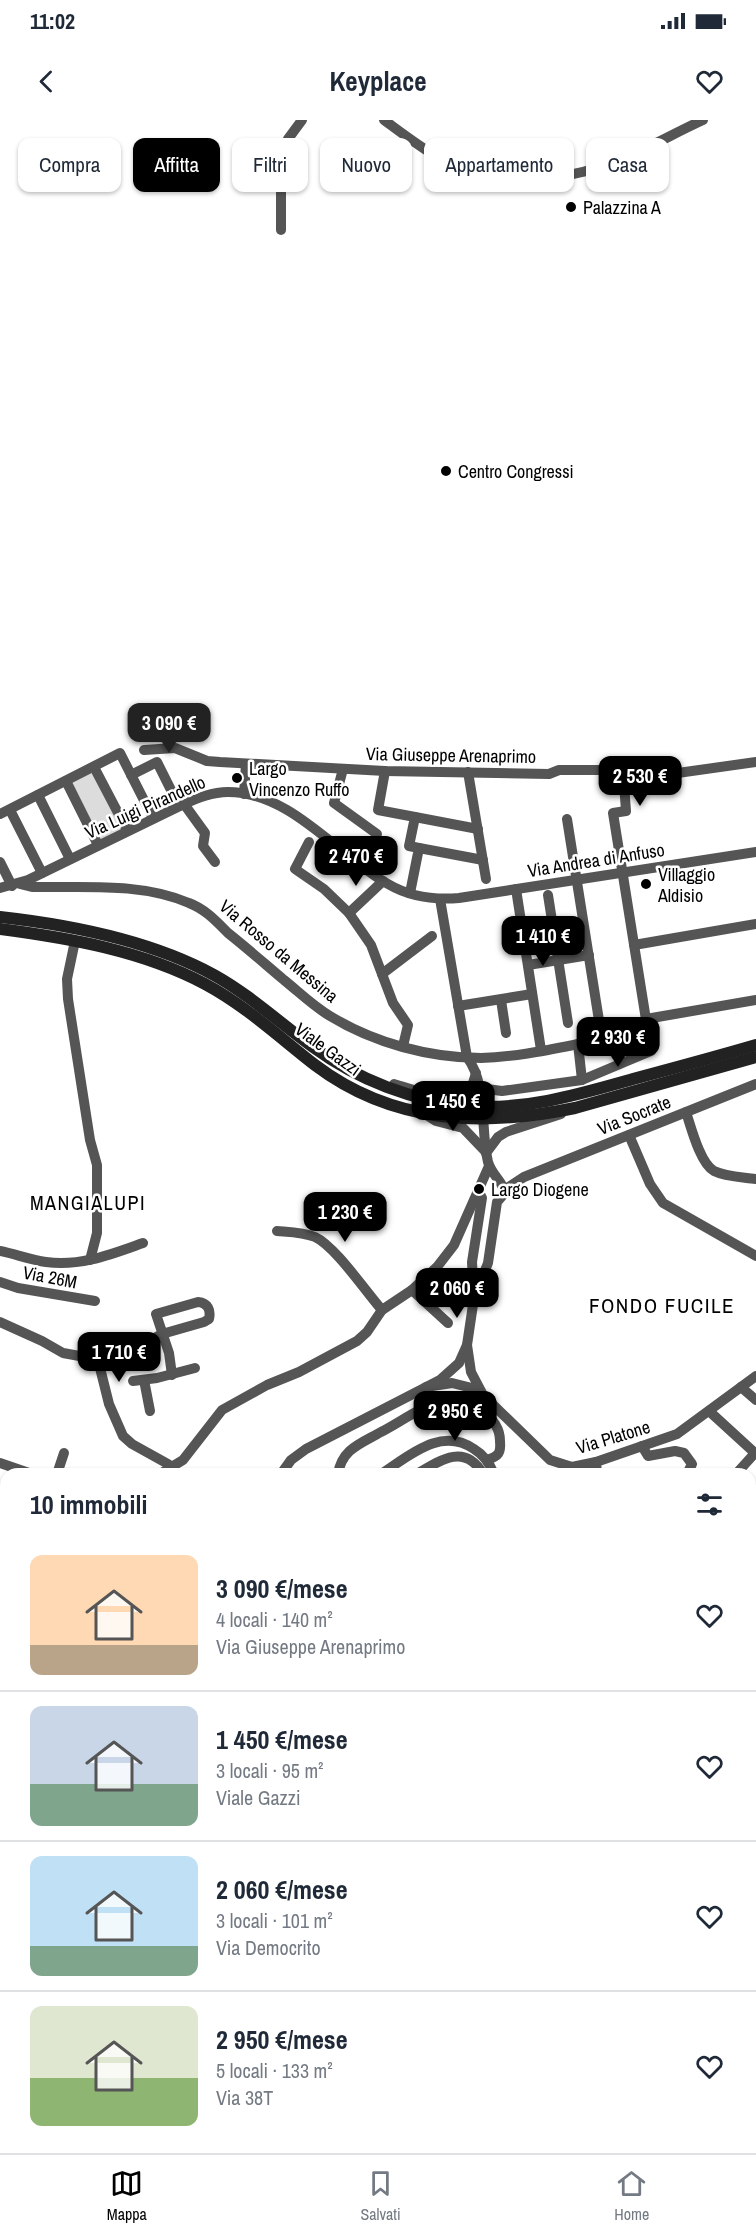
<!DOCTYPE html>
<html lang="it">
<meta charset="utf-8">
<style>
:root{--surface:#fff;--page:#f2f2f3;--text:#1f2937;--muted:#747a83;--line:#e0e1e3;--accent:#000}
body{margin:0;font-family:"Archivo Narrow",sans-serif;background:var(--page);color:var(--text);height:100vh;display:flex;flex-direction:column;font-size:22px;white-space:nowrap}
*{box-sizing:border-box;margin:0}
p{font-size:20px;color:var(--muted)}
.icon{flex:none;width:33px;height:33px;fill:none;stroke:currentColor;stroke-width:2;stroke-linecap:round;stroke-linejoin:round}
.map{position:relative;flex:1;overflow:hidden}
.drawer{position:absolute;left:0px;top:1348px;width:756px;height:686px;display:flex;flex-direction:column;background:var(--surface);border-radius:18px 18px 0 0;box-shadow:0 2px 4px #0004}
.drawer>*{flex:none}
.top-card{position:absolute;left:18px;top:18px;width:720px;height:54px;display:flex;gap:12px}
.price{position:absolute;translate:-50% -51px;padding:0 14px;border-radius:12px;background:var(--accent);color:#fff;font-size:20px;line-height:39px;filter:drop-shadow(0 2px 3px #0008)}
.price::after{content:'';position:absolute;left:50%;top:36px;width:18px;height:14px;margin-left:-9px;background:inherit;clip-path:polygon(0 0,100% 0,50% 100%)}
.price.on{background:#222;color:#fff}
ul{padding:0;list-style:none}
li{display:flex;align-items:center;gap:18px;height:150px;padding:0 30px}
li+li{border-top:2px solid var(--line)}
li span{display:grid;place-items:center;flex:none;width:168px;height:120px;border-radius:12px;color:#555}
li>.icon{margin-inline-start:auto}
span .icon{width:72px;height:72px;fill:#fffc;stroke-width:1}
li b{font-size:26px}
h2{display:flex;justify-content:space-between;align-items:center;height:72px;padding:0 30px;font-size:26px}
.tag{padding:0 21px;border-radius:12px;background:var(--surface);box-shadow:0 2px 4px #0004;font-size:21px;line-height:54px}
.tag.on{background:var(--accent);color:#fff}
.status{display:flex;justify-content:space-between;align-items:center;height:42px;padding:0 30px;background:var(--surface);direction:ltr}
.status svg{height:16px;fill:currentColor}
header{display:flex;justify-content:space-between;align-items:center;height:78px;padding:0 30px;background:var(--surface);font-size:27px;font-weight:800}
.tab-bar{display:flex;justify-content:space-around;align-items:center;height:84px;border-top:2px solid var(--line);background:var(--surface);font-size:16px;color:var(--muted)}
.tab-bar a{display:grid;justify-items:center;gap:3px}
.tab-bar .on{color:var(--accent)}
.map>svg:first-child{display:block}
</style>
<div class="status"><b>11:02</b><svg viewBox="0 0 49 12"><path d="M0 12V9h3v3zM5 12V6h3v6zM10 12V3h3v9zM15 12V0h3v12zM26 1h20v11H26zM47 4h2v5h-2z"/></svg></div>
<header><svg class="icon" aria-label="back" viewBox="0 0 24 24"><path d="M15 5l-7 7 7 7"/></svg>Keyplace<svg class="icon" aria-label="heart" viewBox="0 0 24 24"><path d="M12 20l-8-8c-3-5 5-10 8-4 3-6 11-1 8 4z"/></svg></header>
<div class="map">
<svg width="756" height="2033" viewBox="0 0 756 2033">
<rect width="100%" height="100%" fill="#fff"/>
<g fill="#dcdcdc">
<polygon points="94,647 127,710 98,725 66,661"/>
<polygon points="756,1511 756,1554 750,1559 750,1512"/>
<polygon points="750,1597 756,1599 756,1866 750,1866"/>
<polygon points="0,1807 6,1807 6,1941 0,1936"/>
<polygon points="466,2028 544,2028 543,2033 467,2033"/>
</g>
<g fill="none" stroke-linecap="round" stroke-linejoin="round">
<g stroke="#555" stroke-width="10">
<path d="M 384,0 C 406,16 429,34 453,46 C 496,67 559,61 603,46 C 637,35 670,15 703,0"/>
<polyline points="281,110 281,38 288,19 302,0"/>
<polyline points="144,630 175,628 207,641 220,642 385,651 549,654 559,650 623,650 635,659 756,642"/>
<polyline points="94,647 127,710"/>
<polyline points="343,649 334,683 377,714"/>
<polyline points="385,651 378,690 415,697 409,726 419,728 410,773"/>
<polyline points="468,652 486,759"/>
<polyline points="131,655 157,642 179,686"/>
<polyline points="66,661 98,725"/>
<polyline points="244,674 246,644"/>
<polyline points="38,675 70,739"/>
<polyline points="184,684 205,713 203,726 215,742"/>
<polyline points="10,690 42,753"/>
<polyline points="0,694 120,633 153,698"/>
<polyline points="415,697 478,709"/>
<polyline points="309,722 295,749 324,769 349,793 371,825 393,883 408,905 403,926"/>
<polyline points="419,728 483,740"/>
<polyline points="0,742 12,766"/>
<path d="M 20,764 L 32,767 C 84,768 140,762 189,783 C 205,789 216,801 228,813 C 247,828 265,844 284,860 C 299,872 313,886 330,896 C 374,923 430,938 481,938 C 519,937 557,928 594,921 L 601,913 L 567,699"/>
<path d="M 0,768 L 28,760 L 184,684 C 198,678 212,672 228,672 C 291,672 337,735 388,764 C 410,777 434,780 459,778 L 756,732"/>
<polyline points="516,769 541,930"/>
<polyline points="548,775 568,903"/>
<path d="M 440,779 L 467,937 C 488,965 480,1009 488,1042 C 492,1055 501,1060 504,1070"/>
<polyline points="349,793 383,761"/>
<polyline points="75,821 67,859 68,879 90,1020 97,1045 97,1113 90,1140"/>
<polyline points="634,825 756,804"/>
<polyline points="528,845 589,835"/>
<polyline points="382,854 432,816"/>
<polyline points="501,880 506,913"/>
<polyline points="458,886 532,874"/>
<polyline points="646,899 756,880"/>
<polyline points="578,924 582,960"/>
<path d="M 394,964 C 408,968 454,985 466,975 C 472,970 474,960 476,953"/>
<polyline points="479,968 502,971 582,960 651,931 613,693 626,691 623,650"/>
<path d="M 686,992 C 691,1007 700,1043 714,1051 C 726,1057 743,1057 756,1059"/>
<polyline points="425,994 436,1001 463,1008 486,1032"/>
<polyline points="629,1015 650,1064 663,1083 756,1136"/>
<polyline points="486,1033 498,1017 506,1012 561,994"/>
<polyline points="480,1074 482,1078 472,1142 474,1178 467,1225 471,1252 482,1273"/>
<path d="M 277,1111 C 290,1112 303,1112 315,1117 C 335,1126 366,1172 382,1190"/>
<path d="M 0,1131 C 15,1134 31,1140 46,1142 C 80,1147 112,1134 143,1123"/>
<polyline points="0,1162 18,1168 95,1181"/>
<polyline points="412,1170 448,1203"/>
<polyline points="474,1178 488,1143 497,1082 503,1075 504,1070 524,1057 756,964"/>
<path d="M 0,1202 L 42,1221 L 63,1233 L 85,1237 L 133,1230 L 162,1214 L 204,1202 L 209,1199 C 211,1190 208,1183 198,1182 L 156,1194 L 169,1233 L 172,1255"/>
<polyline points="97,1236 109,1284 123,1316 132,1324 168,1344 178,1354"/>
<polyline points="144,1260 150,1291"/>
<polyline points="133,1261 157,1258 195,1248"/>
<polyline points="426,1267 452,1263 472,1268 486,1278 550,1340 572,1347 596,1342 677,1314 756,1256"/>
<polyline points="741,1267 756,1280"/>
<polyline points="709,1291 755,1333 736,1354"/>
<polyline points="642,1326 648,1336 675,1331 684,1333 692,1344 687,1354"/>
<polyline points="596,1342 597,1354"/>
<polyline points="0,1343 32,1354"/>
<polyline points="57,1354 64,1333"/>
<polyline points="160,1354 183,1340 222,1290 267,1265 299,1252 357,1221 367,1212 382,1190 412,1170 437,1147 454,1125 489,1046"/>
<polyline points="281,1354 291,1340 306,1329 440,1260 459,1243 467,1225"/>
<path d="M 338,1354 C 342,1329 360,1324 381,1312 C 401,1302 425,1283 447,1281 C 469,1280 500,1296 500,1321 C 501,1333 499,1336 487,1340"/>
<path d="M 381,1354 C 409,1336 441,1306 474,1329 C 484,1335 490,1344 494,1354"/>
<path d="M 417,1354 C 440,1340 465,1323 483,1354"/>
<polyline points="750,1392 756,1384"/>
<polyline points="750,1417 756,1409"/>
<polyline points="750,1464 755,1469 756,1467"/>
<polyline points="0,1640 6,1639"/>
<polyline points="0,1675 6,1675"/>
<polyline points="750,1930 756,1926"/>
<polyline points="750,2012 756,2003"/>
<polyline points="632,2033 636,2028"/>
<polyline points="736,2033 739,2028"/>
</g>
<g stroke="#222" stroke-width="12">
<path d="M 0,797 C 72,805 150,820 214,855 C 250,875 280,903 313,927 C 358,960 413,981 468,986 C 524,991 580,974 633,959 C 674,948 715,937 756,925"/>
<path d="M 0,809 C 69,818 143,831 205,864 C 246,886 279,917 315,945 C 393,1004 483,1007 575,988 L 756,937"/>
</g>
</g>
<g fill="#000" stroke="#fff" stroke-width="2">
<circle cx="571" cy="87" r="6"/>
<circle cx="446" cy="351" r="6"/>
<circle cx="237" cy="658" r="6"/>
<circle cx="646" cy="764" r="6"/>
<circle cx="479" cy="1069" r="6"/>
</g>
<g text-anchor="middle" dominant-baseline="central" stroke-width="5" stroke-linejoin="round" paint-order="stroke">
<g font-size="18" fill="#000" stroke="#fff" text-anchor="start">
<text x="583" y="87">Palazzina A</text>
<text x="458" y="351">Centro Congressi</text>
<text x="249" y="648">Largo<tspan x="249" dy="21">Vincenzo Ruffo</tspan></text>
<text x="658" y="754">Villaggio<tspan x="658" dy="21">Aldisio</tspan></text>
<text x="491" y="1069">Largo Diogene</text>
</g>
<g font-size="18" fill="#000" stroke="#fff">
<text transform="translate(451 635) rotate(1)">Via Giuseppe Arenaprimo</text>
<text transform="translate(145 687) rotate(-24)">Via Luigi Pirandello</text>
<text transform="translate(596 740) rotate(-9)">Via Andrea di Anfuso</text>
<text transform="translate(279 831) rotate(40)">Via Rosso da Messina</text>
<text transform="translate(328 929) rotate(36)">Viale Gazzi</text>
<text transform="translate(634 995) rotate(-22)">Via Socrate</text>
<text transform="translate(50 1157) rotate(11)">Via 26M</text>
<text transform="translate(613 1317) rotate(-17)">Via Platone</text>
</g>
<g font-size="20" letter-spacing="1.5" fill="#000" stroke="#fff">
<text x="88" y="1082">MANGIALUPI</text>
</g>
<g font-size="21" letter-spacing="1.5" fill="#000" stroke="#fff">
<text x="662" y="1185">FONDO FUCILE</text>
</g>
</g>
</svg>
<b class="price on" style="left:169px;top:634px">3 090 €</b>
<b class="price" style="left:640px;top:687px">2 530 €</b>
<b class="price" style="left:356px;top:767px">2 470 €</b>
<b class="price" style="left:543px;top:847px">1 410 €</b>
<b class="price" style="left:618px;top:948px">2 930 €</b>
<b class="price" style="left:453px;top:1012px">1 450 €</b>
<b class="price" style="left:345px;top:1123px">1 230 €</b>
<b class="price" style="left:457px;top:1199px">2 060 €</b>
<b class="price" style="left:119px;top:1263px">1 710 €</b>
<b class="price" style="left:455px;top:1322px">2 950 €</b>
<div class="top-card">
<a class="tag">Compra</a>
<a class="tag on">Affitta</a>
<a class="tag">Filtri</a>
<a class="tag">Nuovo</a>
<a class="tag">Appartamento</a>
<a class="tag">Casa</a>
</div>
<section class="drawer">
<h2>10 immobili<svg class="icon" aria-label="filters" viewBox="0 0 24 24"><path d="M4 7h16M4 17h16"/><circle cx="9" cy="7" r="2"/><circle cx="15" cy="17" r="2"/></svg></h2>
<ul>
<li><span style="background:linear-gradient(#ffd9b3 75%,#b9a48a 0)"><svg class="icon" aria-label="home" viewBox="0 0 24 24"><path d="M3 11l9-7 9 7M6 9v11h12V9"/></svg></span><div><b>3 090 €/mese</b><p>4 locali · 140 m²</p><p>Via Giuseppe Arenaprimo</p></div><svg class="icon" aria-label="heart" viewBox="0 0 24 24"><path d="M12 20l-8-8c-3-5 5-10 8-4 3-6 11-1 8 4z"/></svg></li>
<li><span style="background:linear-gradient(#c9d6e8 65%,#7fa58c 0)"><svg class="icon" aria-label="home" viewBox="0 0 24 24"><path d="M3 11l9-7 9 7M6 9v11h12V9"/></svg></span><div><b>1 450 €/mese</b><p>3 locali · 95 m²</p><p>Viale Gazzi</p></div><svg class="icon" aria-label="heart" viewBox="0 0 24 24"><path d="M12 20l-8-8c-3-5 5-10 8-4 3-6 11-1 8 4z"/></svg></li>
<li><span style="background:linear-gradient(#bfe0f5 75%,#7fa58c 0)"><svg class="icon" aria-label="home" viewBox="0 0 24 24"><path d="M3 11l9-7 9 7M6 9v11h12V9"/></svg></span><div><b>2 060 €/mese</b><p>3 locali · 101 m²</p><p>Via Democrito</p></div><svg class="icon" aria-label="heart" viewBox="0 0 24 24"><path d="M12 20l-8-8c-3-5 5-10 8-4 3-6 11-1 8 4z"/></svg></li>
<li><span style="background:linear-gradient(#dfe7d0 60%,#8fb573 0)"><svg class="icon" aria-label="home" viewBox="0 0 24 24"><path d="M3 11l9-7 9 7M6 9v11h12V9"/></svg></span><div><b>2 950 €/mese</b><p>5 locali · 133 m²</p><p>Via 38T</p></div><svg class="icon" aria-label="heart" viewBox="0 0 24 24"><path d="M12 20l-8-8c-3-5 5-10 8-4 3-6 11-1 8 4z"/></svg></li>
</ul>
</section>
</div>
<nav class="tab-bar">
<a class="on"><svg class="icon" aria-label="map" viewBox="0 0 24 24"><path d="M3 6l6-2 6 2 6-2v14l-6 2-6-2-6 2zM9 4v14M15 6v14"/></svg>Mappa</a>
<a><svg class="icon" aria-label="saved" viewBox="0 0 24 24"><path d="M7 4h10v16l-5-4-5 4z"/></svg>Salvati</a>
<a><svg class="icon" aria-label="home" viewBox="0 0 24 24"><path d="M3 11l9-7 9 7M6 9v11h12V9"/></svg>Home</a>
</nav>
